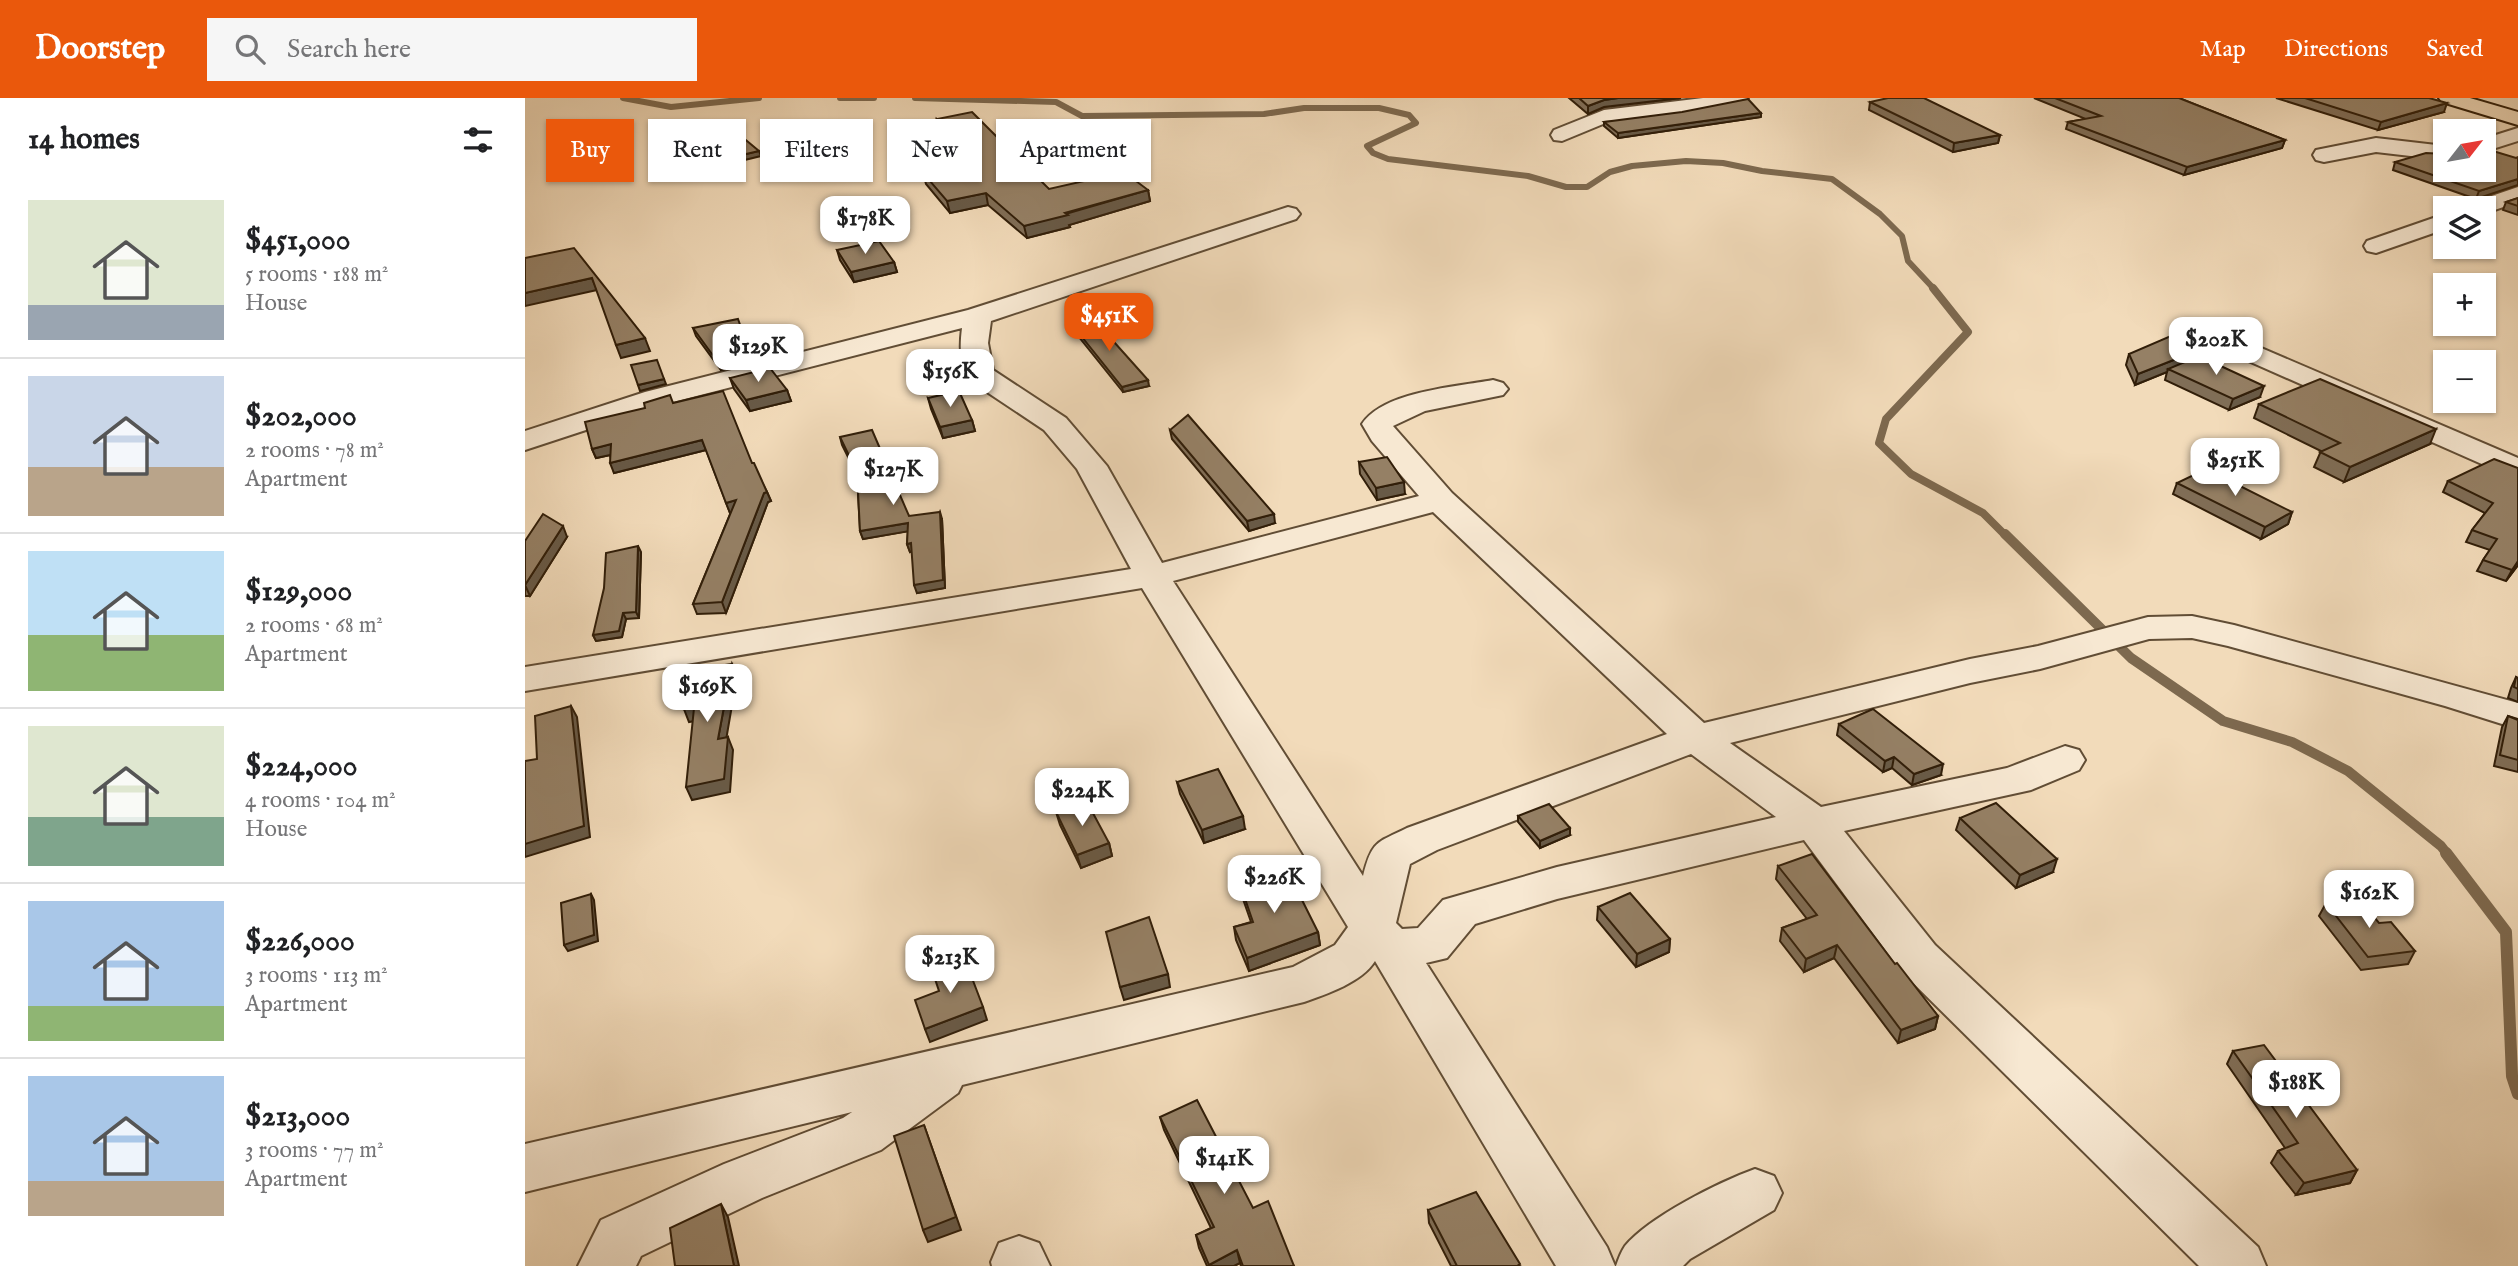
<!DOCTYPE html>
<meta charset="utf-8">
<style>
:root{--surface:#fff;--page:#f6f6f6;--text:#202124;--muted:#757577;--line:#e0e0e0;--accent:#ea580c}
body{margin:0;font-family:"IM FELL English",serif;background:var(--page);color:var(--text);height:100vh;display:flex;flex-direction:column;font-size:26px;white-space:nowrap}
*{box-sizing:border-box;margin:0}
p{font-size:23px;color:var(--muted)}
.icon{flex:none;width:38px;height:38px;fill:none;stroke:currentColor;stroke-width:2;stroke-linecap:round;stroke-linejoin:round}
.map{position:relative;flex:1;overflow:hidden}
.panel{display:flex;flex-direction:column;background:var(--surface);width:525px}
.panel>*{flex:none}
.guide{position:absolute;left:21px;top:21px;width:665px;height:63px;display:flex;gap:14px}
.needle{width:46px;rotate:59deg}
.buttons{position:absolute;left:1908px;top:21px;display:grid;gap:14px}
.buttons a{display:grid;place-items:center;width:63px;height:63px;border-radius:0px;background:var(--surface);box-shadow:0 2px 5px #0004;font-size:35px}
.price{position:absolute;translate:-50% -60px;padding:0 16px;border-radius:14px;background:#fff;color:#222;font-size:23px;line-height:46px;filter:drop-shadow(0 2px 4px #0008)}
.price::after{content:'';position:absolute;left:50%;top:42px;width:21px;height:16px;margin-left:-10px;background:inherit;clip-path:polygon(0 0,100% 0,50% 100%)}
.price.active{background:var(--accent);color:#fff}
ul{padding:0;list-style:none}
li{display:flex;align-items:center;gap:21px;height:175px;padding:0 28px}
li+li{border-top:2px solid var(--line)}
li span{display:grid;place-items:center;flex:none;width:196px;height:140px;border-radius:0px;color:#555}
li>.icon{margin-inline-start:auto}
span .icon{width:84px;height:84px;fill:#fffc;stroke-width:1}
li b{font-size:30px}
h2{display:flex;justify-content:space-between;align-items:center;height:84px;padding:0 28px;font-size:30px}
.pill{padding:0 24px;border-radius:0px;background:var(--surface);box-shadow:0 2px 5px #0004;font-size:24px;line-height:63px}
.pill.active{background:var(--accent);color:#fff}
header{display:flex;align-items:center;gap:42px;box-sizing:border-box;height:98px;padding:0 35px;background:var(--accent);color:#fff}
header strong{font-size:33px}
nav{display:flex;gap:38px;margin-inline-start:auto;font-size:24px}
.search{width:490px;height:63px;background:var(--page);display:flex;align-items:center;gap:18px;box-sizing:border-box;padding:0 24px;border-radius:0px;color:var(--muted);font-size:26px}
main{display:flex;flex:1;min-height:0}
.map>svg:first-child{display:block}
</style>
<header>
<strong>Doorstep</strong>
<div class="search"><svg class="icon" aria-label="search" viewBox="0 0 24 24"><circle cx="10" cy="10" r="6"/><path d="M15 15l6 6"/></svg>Search here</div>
<nav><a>Map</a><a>Directions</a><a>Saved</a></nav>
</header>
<main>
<section class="panel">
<h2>14 homes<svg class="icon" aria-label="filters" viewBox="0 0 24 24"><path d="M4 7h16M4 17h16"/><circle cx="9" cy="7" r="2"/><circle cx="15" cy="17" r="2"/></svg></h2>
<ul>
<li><span style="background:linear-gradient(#dfe7d0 75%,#9aa5b1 0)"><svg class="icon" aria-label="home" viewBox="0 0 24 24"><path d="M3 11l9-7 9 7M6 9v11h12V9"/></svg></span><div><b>$451,000</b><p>5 rooms · 188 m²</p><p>House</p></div></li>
<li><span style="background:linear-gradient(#c9d6e8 65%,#b9a48a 0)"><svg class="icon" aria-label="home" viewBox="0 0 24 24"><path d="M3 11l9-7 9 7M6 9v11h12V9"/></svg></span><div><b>$202,000</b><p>2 rooms · 78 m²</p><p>Apartment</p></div></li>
<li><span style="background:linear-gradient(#bfe0f5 60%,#8fb573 0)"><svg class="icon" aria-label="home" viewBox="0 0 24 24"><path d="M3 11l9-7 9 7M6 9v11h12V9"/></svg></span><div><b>$129,000</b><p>2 rooms · 68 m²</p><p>Apartment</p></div></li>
<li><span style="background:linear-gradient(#dfe7d0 65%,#7fa58c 0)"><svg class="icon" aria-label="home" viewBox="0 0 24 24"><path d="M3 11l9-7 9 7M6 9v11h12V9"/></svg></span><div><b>$224,000</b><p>4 rooms · 104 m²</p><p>House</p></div></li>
<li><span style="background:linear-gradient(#a9c7e8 75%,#8fb573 0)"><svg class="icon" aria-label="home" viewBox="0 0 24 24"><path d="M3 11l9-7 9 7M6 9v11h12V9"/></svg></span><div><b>$226,000</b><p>3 rooms · 113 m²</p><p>Apartment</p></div></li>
<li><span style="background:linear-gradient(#a9c7e8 75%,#b9a48a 0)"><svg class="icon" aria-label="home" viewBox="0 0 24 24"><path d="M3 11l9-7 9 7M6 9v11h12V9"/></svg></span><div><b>$213,000</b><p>3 rooms · 77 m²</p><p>Apartment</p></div></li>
</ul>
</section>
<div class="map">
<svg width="1993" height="1168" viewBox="0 0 1993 1168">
<rect width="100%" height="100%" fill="#f2dbba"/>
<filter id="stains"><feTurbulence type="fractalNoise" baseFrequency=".00286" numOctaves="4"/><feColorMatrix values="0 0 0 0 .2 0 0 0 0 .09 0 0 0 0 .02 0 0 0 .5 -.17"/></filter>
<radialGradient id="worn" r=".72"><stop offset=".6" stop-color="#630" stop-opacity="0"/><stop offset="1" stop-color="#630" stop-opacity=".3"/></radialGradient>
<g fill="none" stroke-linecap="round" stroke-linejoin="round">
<g stroke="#7d694f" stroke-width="6">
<polyline points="98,0 146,9 234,0"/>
<polyline points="315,0 349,0"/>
<polyline points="390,0 531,4 557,18 739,16 779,10 854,10 884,17 891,25 842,48 848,55 863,61 1003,78 1041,89 1062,89 1085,74 1107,68 1161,63 1198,65 1237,73 1307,81 1355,116 1377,138 1383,163 1410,192"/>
</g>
<polyline stroke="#7d694f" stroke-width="8" points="1408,190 1443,234 1361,321 1354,345 1386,376 1458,415 1481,438"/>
<polyline stroke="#7d694f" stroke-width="10" points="1480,436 1606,560 1698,623 1767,644 1823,673 1916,748 1923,757"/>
<polyline stroke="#7d694f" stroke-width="12" points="1921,755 1981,834 1987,978 1993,996"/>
<defs>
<g id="minor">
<polygon points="1178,0 1223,0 1220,4 1213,6 1156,16 1083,24 1037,43 1029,42 1026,37 1029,32 1079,12"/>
<polygon points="1993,30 1993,43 1958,54 1958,41"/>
<polygon points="1851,40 1920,48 1920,62 1851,54 1799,64 1791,62 1788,57 1791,52"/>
<polygon points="1993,89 1993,104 1958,116 1958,110 1942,110 1946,105"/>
<path d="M 763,109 L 771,111 L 775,116 L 771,121 L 466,223 L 463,245 L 468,272 L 541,320 L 582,368 L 637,465 L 894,398 L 847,343 L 837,326 C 859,293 931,289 968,282 L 978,285 L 983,291 L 978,297 L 900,313 L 868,328 L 927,395 L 1179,625 L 1445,561 L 1513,548 L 1623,519 L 1667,518 L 1709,527 L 1993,605 L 1993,631 L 1920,608 L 1703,548 L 1667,540 L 1624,541 L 1515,571 L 1445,585 L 1205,645 L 1296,709 L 1482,670 L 1540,648 L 1554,652 L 1560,662 L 1554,672 L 1506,692 L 1319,733 L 1410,847 L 1733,1149 L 1741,1168 L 1674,1168 L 1376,873 L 1279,742 L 1032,801 L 950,826 L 922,860 L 901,865 L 1082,1149 L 1090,1168 L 1031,1168 L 850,863 C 837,884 802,896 779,904 L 437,987 L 433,995 L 356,1052 L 237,1100 L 116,1158 L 111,1168 L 53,1168 L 76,1122 L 199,1066 L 318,1020 L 327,1014 L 0,1094 L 0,1046 L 768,869 L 810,847 L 823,829 L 617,490 L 0,593 L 0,569 L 606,471 L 552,371 L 519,332 L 444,282 C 434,268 435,246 437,230 L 140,306 L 0,352 L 0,333 L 120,294 L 443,212 ZM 908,414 L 1142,636 L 882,730 C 851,745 847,743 838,778 L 648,483 ZM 1166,656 L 1251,719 L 1032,769 L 918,802 L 893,830 L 877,831 L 871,825 L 885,766 L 912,752 Z"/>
<polygon points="1920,116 1920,131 1851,155 1842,153 1839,148 1842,143"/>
<polygon points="1713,240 1993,360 1993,382 1703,254 1699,248 1703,242"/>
<path d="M 1230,1071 L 1249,1078 L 1257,1095 L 1249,1112 L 1165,1161 L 1158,1168 L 1091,1168 C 1093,1162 1096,1154 1100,1148 C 1124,1119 1194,1084 1230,1071 Z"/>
<polygon points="494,1138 514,1145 525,1168 467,1168 466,1164 474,1145"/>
</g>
<polygon id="major" points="1914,0 1945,0 1993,14 1993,27 1917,4"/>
</defs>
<use href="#minor" stroke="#614d35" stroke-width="4"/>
<use href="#major" stroke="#311e09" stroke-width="4"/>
<use href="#minor" fill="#f7e8d2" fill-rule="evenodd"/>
<use href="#major" fill="#f2dbba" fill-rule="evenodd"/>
</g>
<g fill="#806e57" stroke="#311e09" stroke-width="2">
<polygon points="1044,0 1156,0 1079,9 1063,16"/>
<polygon points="1509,0 1654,0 1760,42 1757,50 1659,77 1541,31 1543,24 1561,21"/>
<polygon points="1751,0 1904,0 1919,14 1853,32"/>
<polygon points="1345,4 1475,37 1473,45 1428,54 1344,12"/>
<polygon points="1236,19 1093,40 1079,28 1079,24"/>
<polygon points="412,21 524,91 623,92 625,103 544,127 545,129 502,140 463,107 425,115 401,86 398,75 416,71 391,45 389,33 414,29"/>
<polygon points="1991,60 1951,101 1868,72 1870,64"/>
<polygon points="1993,100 1993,117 1978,112 1981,104"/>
<polygon points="312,152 369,164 372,174 329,184 315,162"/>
<polygon points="549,229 624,288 598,294 550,234"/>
<polygon points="168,230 218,235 235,262 196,272 171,238"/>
<polygon points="1698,252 1677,260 1735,299 1704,312 1640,282 1642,274 1610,287 1601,267 1604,256"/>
<polygon points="205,280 262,292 266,303 225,313 209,291"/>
<polygon points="403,300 447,322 450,333 418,340 406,311"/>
<polygon points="148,305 227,365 242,394 246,403 243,404 201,515 172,516 168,506 206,414 205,415 181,352 89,375 85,357 71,360 67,351"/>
<polygon points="1734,306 1905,346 1819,384 1789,369 1796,353 1729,320"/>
<polygon points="645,332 750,425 724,433 647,341"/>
<polygon points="315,339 384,418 417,421 420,490 392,495 387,453 385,454 382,446 383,433 338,441 335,433 332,377 317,347"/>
<polygon points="834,364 880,396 852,402 835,376"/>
<polygon points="1993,370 1993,467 1981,483 1952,473 1958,462 1965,452 1941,444 1947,432 1960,415 1918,394 1923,383"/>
<polygon points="1652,385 1767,414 1763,426 1736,441 1648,396"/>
<polygon points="42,439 5,498 0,498 0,443"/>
<polygon points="116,454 114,520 101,521 97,539 71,543 68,537"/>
<polygon points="1991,579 1993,580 1993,604 1983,600 1986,590"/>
<polygon points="1983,618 1993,621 1993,674 1969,668 1977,629"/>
<polygon points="1314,626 1416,677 1387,687 1367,670 1358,674 1312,637"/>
<polygon points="652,684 720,731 679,745 655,696"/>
<polygon points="531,714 584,745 587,758 556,770 535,727"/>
<polygon points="993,718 1045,737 1015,750 993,724"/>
<polygon points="1435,720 1528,774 1491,790 1431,732"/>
<polygon points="1253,768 1370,866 1413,918 1410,931 1373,945 1309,860 1279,874 1255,843 1257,830 1282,821 1251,781"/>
<polygon points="716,789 793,834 795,847 724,873 711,842 709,829 726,824 718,801"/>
<polygon points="1801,805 1890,853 1883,866 1836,872 1794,818"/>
<polygon points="1073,809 1145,841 1144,854 1111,869 1072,822"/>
<polygon points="1708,953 1832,1072 1825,1085 1771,1097 1746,1065 1753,1053 1760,1050 1702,966"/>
<polygon points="635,1019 728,1110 769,1168 716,1168 715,1165 709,1168 682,1168 674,1150 671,1137 686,1130 639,1032"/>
<polygon points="903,1112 995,1168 926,1168 904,1125"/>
</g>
<g fill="#685a47" stroke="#311e09" stroke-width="2">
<polygon points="1093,0 1156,0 1079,9 1063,16 1063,8 1079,2"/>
<polygon points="1922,5 1919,14 1853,32 1856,24"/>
<polygon points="1236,15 1236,19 1093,40 1093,35"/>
<polygon points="1475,37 1473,45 1428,54 1429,45"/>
<polygon points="1760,42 1757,50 1659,77 1662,69"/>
<polygon points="234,53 236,58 187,70 167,74 165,69"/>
<polygon points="1993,81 1993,87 1951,101 1954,93"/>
<polygon points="623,92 625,103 544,127 545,129 502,140 499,128"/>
<polygon points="461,95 463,107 425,115 422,103"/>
<polygon points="369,164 372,174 329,184 326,174"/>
<polygon points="67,180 72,192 0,208 0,195"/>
<polygon points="120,240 125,253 96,260 91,247"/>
<polygon points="1702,241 1698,252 1647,272 1643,271 1642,274 1610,287 1613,276"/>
<polygon points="232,253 235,262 196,272 192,263"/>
<polygon points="139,281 141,286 115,293 113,287"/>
<polygon points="623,282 624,288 598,294 597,289"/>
<polygon points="1739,288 1735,299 1704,312 1708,301"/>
<polygon points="262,292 266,303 225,313 221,302"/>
<polygon points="447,322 450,333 418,340 415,329"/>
<polygon points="1911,331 1905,346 1819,384 1825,369"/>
<polygon points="177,342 181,352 89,375 85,365"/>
<polygon points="86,346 90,356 71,360 67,351"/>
<polygon points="879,384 880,396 852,402 851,390"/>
<polygon points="242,394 246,403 243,404 201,515 197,504 239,395"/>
<polygon points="211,402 215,412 205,415 201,405"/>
<polygon points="415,414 417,421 420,490 392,495 389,487"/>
<polygon points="1767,414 1763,426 1736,441 1740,429"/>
<polygon points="749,416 750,425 724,433 722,423"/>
<polygon points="383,425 385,433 338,441 335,433"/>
<polygon points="38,428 42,439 5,498 0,487"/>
<polygon points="386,445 389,453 385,454 382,446"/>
<polygon points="113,448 116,454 114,520 111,514"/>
<polygon points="1993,463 1993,467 1981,483 1987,472"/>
<polygon points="98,515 101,521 97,539 71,543 68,537"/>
<polygon points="207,566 212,578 199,654 193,641"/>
<polygon points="46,608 52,619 65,739 0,759 0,746"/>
<polygon points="169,610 175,622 164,624 159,611"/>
<polygon points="203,639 208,652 205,694 167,702 161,689"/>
<polygon points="1369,659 1367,670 1358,674 1360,663"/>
<polygon points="1418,666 1416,677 1387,687 1389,676"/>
<polygon points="718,718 720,731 679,745 677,732"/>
<polygon points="1045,730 1045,737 1015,750 1015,743"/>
<polygon points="584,745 587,758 556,770 552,757"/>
<polygon points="1532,761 1528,774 1491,790 1495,777"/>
<polygon points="66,796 69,802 73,843 43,853 39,847"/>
<polygon points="793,834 795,847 724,873 722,860"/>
<polygon points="1145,841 1144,854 1111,869 1112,856"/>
<polygon points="1312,847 1309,860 1279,874 1281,861"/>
<polygon points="643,876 645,889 599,902 595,889"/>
<polygon points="458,909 462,922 405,944 400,931"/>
<polygon points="1413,918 1410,931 1373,945 1376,932"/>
<polygon points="399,1027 436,1132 403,1144 398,1132"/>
<polygon points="1832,1072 1825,1085 1771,1097 1779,1085"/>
<polygon points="196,1106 203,1119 214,1168 209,1168"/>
<polygon points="712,1152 715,1165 709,1168 684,1168 684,1167"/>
</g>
<g fill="#958065" stroke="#311e09" stroke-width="2">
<polygon points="1054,0 1093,0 1079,2 1063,8"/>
<polygon points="1363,0 1399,0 1475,37 1429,45 1345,4"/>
<polygon points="1530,0 1654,0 1760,42 1662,69 1543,24 1576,18"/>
<polygon points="1780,0 1904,0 1922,5 1856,24"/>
<polygon points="1223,1 1236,15 1093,35 1079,24 1157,14"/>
<polygon points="447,14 524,91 599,74 623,92 540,115 543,117 499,128 461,95 422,103 398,75 422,70 389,33 419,28 412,21"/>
<polygon points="210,33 234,53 165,69 156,45"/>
<polygon points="1958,50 1991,60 1993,59 1993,81 1954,93 1870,64 1901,55 1920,56 1920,72 1958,72"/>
<polygon points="1993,100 1993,108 1981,104"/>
<polygon points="354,143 369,164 326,174 312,152"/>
<polygon points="49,150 120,240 91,247 67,180 0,195 0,160"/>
<polygon points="564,216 623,282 597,289 549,229"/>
<polygon points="213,221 218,235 232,253 192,263 168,230"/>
<polygon points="1676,225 1700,236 1702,241 1613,276 1604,256"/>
<polygon points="1674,258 1739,288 1708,301 1643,271"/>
<polygon points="132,262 139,281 113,287 106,267"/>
<polygon points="245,270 262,292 221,302 205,280"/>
<polygon points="1795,281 1911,331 1825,369 1795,354 1815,345 1734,306"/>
<polygon points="198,293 227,365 229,365 242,394 239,395 197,504 168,506 211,402 201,405 177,342 85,365 86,346 67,351 60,324 120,310 119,305 145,297 148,305"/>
<polygon points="434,293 447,322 415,329 403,300"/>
<polygon points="663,317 749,416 722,423 645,332"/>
<polygon points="347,332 384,418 415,414 418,482 389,487 386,445 382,446 383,425 335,433 332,374 315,339"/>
<polygon points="862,359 879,384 851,390 834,364"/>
<polygon points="1969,361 1993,370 1993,463 1987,472 1958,462 1972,441 1947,432 1968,405 1923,383"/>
<polygon points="1681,371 1767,414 1740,429 1652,385"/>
<polygon points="18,416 38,428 0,487 0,443"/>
<polygon points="113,448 111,514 98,515 94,533 68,537 79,490 81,455"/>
<polygon points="207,566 193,641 203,639 199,681 161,689 169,610 159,611 167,572"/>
<polygon points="1991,579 1993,580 1993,591 1989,589"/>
<polygon points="46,608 59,728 0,746 0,663 12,661 10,618"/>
<polygon points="1348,611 1418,666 1389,676 1369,659 1360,663 1314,626"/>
<polygon points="1983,618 1993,622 1993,662 1975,657"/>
<polygon points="693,671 718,718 677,732 652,684"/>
<polygon points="562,704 584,745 552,757 531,714"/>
<polygon points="1471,705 1532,761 1495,777 1435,720"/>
<polygon points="1024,706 1045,730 1015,743 993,718"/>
<polygon points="1287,756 1370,866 1372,865 1413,918 1376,932 1312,847 1281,861 1257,830 1292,817 1253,768"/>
<polygon points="761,770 793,834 722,860 709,829 728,824 716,789"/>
<polygon points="1105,795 1145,841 1112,856 1073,809"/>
<polygon points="66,796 69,837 39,847 36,805"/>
<polygon points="1834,801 1854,825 1866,824 1890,853 1843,859 1801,805"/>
<polygon points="624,819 643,876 595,889 581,834"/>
<polygon points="439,859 458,909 400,931 390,902 414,893 407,872"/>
<polygon points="1739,947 1832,1072 1779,1085 1753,1053 1773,1045 1708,953"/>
<polygon points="672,1002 728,1110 743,1103 769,1168 718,1168 712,1152 684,1167 671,1137 689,1129 635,1019"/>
<polygon points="399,1027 431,1119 398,1132 369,1038"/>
<polygon points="951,1094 995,1166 992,1168 932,1168 903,1112"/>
<polygon points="196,1106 209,1168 150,1168 145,1130"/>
</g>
<rect width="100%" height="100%" filter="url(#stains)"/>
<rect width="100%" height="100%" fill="url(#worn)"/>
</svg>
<div class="buttons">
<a><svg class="needle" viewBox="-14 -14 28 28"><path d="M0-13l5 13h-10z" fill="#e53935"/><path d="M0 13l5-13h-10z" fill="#757577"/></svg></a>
<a><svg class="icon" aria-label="layers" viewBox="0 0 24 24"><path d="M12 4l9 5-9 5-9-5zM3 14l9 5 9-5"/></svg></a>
<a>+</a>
<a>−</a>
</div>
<b class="price" style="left:340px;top:158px">$178K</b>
<b class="price active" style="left:584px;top:255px">$451K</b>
<b class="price" style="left:1691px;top:279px">$202K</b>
<b class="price" style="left:233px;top:286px">$129K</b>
<b class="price" style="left:425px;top:311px">$156K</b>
<b class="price" style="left:1710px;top:400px">$251K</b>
<b class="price" style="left:368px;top:409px">$127K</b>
<b class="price" style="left:182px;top:626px">$169K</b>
<b class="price" style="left:557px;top:730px">$224K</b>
<b class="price" style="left:749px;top:817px">$226K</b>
<b class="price" style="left:1844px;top:832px">$162K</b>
<b class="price" style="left:425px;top:897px">$213K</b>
<b class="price" style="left:1771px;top:1022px">$188K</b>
<b class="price" style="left:699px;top:1098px">$141K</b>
<div class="guide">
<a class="pill active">Buy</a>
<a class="pill">Rent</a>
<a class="pill">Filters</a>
<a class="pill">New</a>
<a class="pill">Apartment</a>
</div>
</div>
</main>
